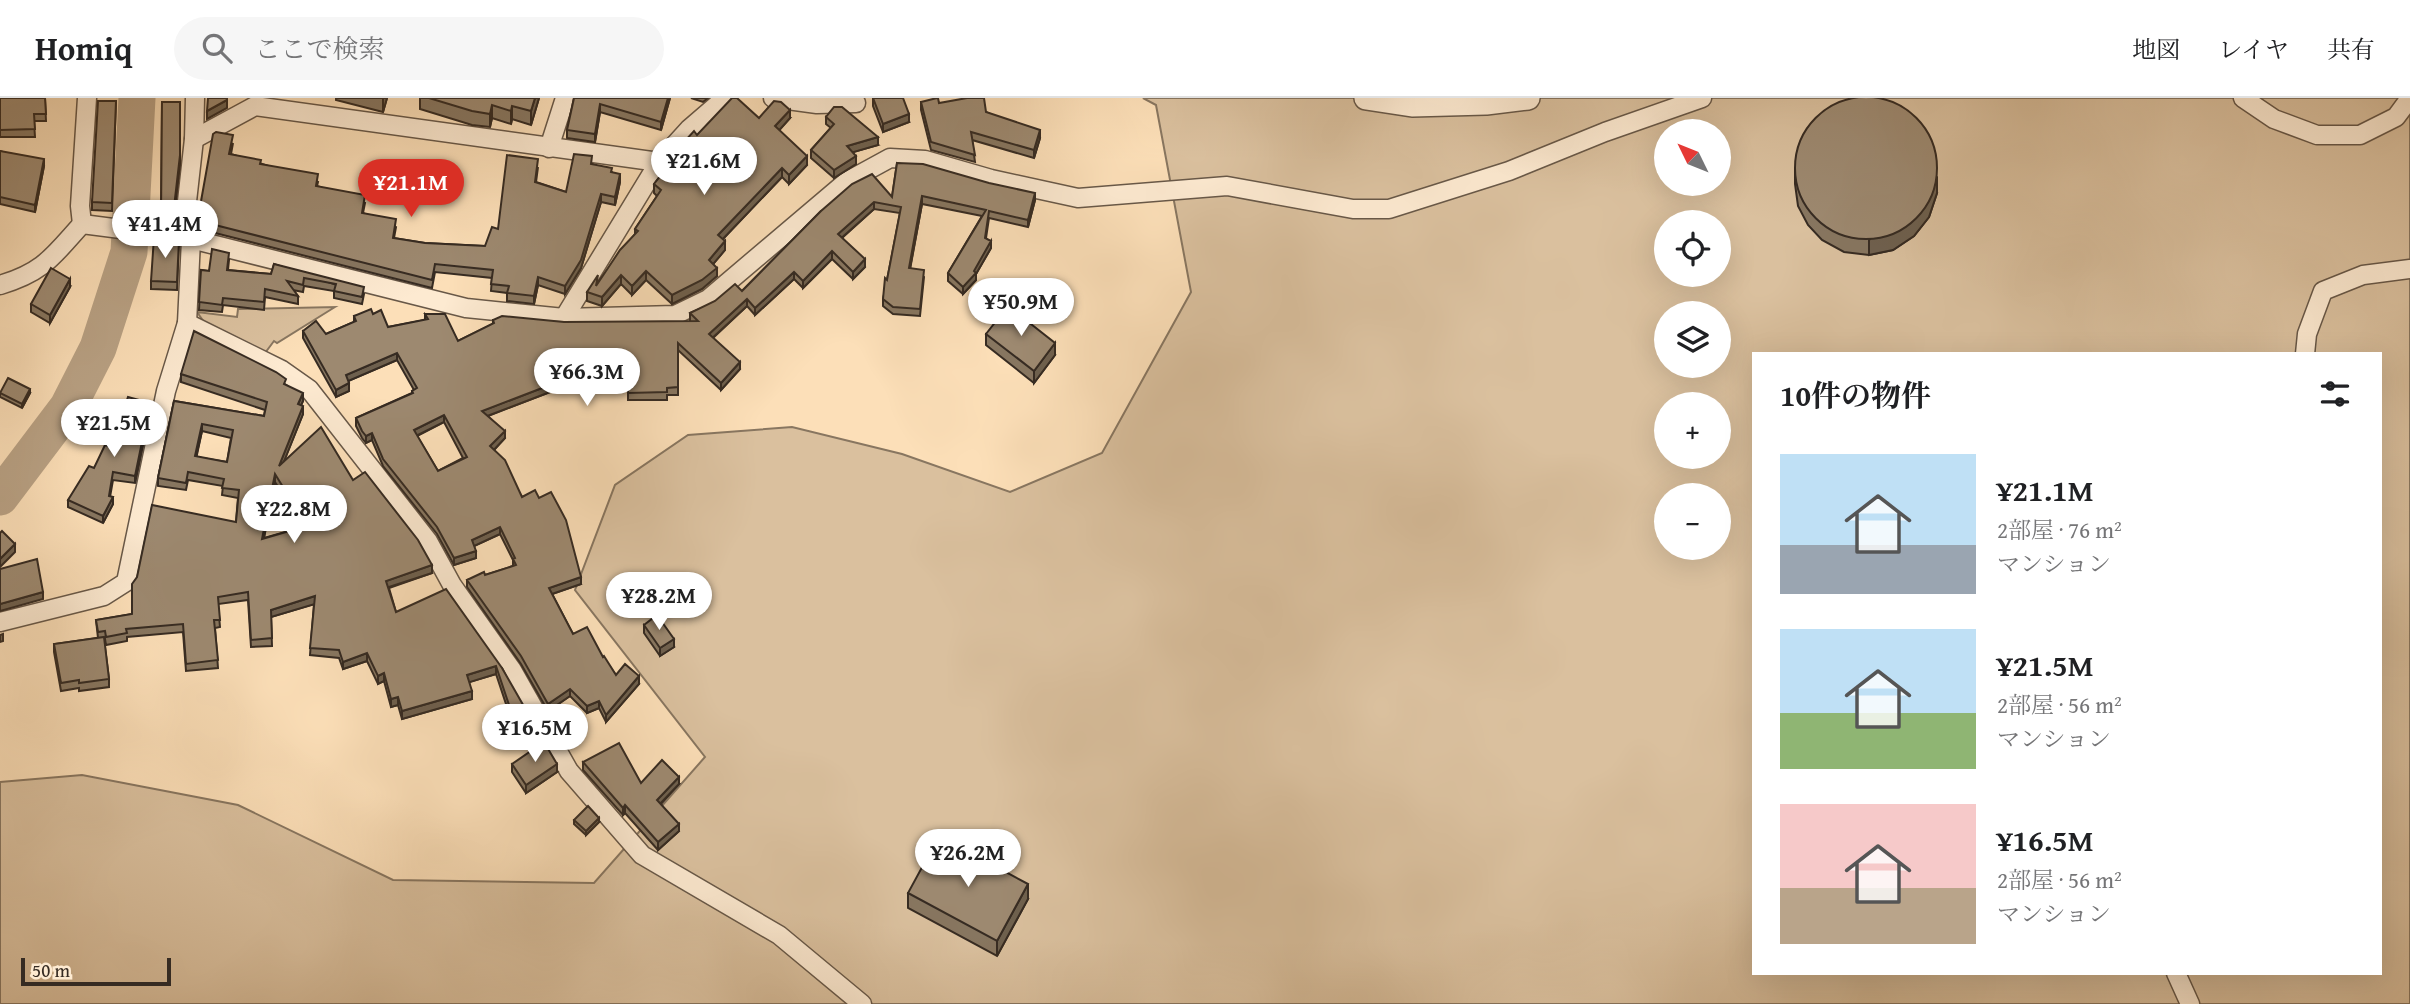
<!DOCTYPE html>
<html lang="ja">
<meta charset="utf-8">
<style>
:root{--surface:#fff;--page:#f6f6f6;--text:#202124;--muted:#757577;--line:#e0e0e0;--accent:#d93025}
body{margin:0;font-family:"Gentium Book Plus","Noto Serif JP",serif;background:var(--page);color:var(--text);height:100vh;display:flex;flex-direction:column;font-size:26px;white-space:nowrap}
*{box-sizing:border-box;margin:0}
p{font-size:23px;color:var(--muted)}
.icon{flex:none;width:38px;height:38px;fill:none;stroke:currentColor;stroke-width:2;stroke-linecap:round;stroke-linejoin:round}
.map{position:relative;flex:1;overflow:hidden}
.side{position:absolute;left:1752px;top:254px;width:630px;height:623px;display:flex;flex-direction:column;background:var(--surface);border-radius:0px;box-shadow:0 7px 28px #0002}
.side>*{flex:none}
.needle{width:46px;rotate:313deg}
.tools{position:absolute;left:1654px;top:21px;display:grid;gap:14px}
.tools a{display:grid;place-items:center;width:77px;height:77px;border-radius:50%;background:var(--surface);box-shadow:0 7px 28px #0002;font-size:35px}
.scale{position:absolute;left:21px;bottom:18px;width:150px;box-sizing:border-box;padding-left:7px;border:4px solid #362b22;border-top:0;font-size:19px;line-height:24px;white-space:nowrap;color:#362b22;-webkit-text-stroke:5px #fdead1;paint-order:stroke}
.price{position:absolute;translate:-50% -60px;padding:0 16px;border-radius:24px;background:#fff;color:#222;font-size:23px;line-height:46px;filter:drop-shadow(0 2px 4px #0008)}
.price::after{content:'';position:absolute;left:50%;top:42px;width:21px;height:16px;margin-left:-10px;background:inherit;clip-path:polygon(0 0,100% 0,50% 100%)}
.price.on{background:var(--accent);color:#fff}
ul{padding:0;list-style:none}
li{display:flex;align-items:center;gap:21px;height:175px;padding:0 28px}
li span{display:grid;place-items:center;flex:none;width:196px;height:140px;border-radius:0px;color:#555}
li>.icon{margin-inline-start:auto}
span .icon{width:84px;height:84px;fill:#fffc;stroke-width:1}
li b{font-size:30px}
h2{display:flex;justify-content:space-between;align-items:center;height:84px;padding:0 28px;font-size:30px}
header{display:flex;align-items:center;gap:42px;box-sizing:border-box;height:98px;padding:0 35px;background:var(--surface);border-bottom:2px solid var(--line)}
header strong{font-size:33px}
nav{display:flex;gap:38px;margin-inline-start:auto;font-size:24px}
.search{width:490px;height:63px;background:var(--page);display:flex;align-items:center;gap:18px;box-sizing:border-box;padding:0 24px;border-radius:38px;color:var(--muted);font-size:26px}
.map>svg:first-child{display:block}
</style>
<header>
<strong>Homiq</strong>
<div class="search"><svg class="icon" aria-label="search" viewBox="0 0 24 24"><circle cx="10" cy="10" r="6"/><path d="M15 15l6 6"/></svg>ここで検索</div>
<nav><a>地図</a><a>レイヤ</a><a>共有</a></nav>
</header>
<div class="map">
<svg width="2410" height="906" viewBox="0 0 2410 906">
<rect width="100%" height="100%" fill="#fcdfb8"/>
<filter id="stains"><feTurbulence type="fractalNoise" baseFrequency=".00286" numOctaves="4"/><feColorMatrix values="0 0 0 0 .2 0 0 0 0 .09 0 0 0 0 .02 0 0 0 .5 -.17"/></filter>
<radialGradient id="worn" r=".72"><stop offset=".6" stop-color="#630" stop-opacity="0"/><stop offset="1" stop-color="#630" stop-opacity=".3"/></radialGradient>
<g fill="#dac09e" stroke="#887660" stroke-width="2" fill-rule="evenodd">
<path d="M 1143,0 L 2410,0 L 2410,906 L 0,906 L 0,684 L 82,677 L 238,707 L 393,782 L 594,785 L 705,659 L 575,492 L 615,387 L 688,337 L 792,329 L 902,356 L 1010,394 L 1102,355 L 1191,194 L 1156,7 ZM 1666,33 L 1718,33 L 1718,86 L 1666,86 ZM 1666,124 L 1718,124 L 1718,177 L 1666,177 ZM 1666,215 L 1718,215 L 1718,268 L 1666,268 ZM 1754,256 L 2380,256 L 2380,875 L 1754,875 ZM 1666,306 L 1718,306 L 1718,359 L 1666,359 ZM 1666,397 L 1718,397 L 1718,450 L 1666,450 Z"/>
<polygon points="335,209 277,245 274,243 265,255 204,224 197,214 237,219 238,211"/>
</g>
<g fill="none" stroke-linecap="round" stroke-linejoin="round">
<polyline stroke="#b9a285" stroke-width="37" points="0,399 68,309 98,250 129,154 137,0"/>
<defs>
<g id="minor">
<polyline points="773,0 817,6 856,5"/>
<polyline points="2243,0 2274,21 2317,37 2360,37 2396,19 2410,0"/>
<polyline points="194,41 255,8 659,64"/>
<polyline points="549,50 565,0"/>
<polyline points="82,126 80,108 87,0"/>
<polyline points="183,139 194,41 195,0"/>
<path d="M 0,187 C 44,174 53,158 82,126 L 183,139 L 466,210 L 564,220 L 675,217 L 708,201 L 846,84 L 890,60 L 925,62 L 991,81 L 1078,100 L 1227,88 L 1353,111 L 1389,111 L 1509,73 L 1605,34 L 1702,0"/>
<polyline points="564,220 659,64 689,31 725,0"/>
<polyline points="187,225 282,272 309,291 428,443 452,487 512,572 569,673 642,757 779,837 862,906"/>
<polyline points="2305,256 2307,236 2323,193 2363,177 2410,171"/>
<polyline points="0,524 104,498 126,484 166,293 187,225 191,142"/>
<polyline points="2176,875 2190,906"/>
</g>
<polyline id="tertiary" points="1366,0 1412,7 1486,5 1528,0"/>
</defs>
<use href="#minor" stroke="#685848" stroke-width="21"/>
<use href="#tertiary" stroke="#685848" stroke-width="26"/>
<use href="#minor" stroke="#fdead1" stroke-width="18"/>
<use href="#tertiary" stroke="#fdead1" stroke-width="23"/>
</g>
<g fill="#877660" stroke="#362b22" stroke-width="2" fill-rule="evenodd">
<polygon points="0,0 45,0 46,23 34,23 35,39 0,39"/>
<polygon points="336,0 387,0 383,14 336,2"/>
<polygon points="420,0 539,0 531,27 512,21 511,26 492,20 490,29 472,27 420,11"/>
<polygon points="574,0 670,0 661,32 600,14 595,44 567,40 567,32"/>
<polygon points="691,0 708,0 703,4"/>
<polygon points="873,0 909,24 883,34 873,8"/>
<polygon points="116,3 112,113 92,112 92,104"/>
<polygon points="162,4 180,65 173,126 161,125"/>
<polygon points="921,4 939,5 986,14 1040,40 1034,60 972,42 975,64 931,52 921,12"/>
<polygon points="826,19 878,47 853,54 856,66 834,80 811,60 811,52 831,30 826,26"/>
<polygon points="759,20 790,20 779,32 807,67 789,86 782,79 723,141 725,152 713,166 717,178 702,191 672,206 646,182 632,197 621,186 602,208 587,203 587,194 598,184 635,136 635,131 657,98 654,95 654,86 673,61 673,56 697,37"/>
<polygon points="233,45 231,56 318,84 317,88 365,105 363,115 396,129 394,140 425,145 485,148 498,131 538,69 536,84 566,94 592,66 612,74 620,84 615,107 601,104 581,170 565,196 538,187 534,206 507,203 507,195 491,193 492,180 435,174 432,190 215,135 215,131 198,128 198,120"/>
<polygon points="0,53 44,68 35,114 0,106"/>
<path d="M 897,65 L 1035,102 L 1028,129 L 989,120 L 986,140 L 991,150 L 976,176 L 976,182 L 963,196 L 948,183 L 948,175 L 982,118 L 922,106 L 910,170 L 924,179 L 920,218 L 893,216 L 883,208 L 883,201 L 887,182 L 900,115 L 874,111 L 842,140 L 865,169 L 853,181 L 832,161 L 803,190 L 794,181 L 755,217 L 747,208 L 713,240 L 740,271 L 721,292 L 678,252 L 678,297 L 667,297 L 667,302 L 628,302 L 628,279 L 585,278 L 585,274 L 546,275 L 550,294 L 488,318 L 505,340 L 494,352 L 522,399 L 581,486 L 552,496 L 573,536 L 603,559 L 616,577 L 639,586 L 606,624 L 599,610 L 587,615 L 570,598 L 548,613 L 521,566 L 467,489 L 467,482 L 485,477 L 513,468 L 513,462 L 500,436 L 474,448 L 476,460 L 454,467 L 437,436 L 383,368 L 372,342 L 366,345 L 362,340 L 356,328 L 356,320 L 412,295 L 412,293 L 414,292 L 397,262 L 348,283 L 349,293 L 336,299 L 303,240 L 303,233 L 326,236 L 354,224 L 354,218 L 373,216 L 388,229 L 425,222 L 425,216 L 458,243 L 493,226 L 493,222 L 564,224 L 691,224 L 690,223 L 690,215 L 742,193 L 821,113 L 892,99 ZM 444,324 L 463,360 L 438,373 L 417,338 Z"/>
<polygon points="1795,71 1937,95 1929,119 1914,138 1893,152 1869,157 1844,154 1822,142 1808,127 1798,108 1795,86"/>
<polygon points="179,142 177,192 151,191 151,183"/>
<polygon points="229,162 228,172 271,176 274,166 364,196 362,206 334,200 334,193 304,188 303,194 293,192 298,198 298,206 265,199 264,212 223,207 222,214 199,212 201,172 209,173"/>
<polygon points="70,189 50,225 31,214 31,206"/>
<polygon points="986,236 1055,257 1034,285 986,247"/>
<path d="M 181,276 L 286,287 L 303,303 L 301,307 L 303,316 L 284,363 L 353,382 L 432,475 L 389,490 L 396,514 L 502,570 L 530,627 L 516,636 L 496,576 L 469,584 L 472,601 L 402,621 L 398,607 L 391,609 L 384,583 L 378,586 L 367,563 L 343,571 L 339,560 L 310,557 L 314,506 L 271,519 L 272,548 L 251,549 L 248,502 L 218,506 L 220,529 L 215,530 L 218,570 L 186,573 L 183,534 L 127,539 L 127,543 L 106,547 L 105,541 L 104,541 L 109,581 L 109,589 L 79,593 L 79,590 L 61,593 L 54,554 L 54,546 L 98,540 L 96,522 L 132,516 L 236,424 L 238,400 L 222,397 L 223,388 L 188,382 L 186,392 L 158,388 L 158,380 L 174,303 L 264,318 L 265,312 L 181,284 ZM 202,333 L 231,340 L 227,364 L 196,359 ZM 275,384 L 303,429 L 264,440 Z"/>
<polygon points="0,295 30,295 22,310 0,299"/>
<polygon points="150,313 135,385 113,382 110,399 113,406 103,425 68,409 68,402 111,349"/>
<polygon points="644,527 674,549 660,558 644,535"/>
<polygon points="583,664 641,685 679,686 661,706 679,733 658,752 625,715 623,717 583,672"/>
<polygon points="512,666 557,674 526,695 512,674"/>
<polygon points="574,722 599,724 586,737 574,726"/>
<polygon points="908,795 1028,801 997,858 908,810"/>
</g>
<g fill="#6e604e" stroke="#362b22" stroke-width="2">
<polygon points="383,0 387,0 383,14"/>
<polygon points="535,0 539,0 531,27 531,13"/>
<polygon points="668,0 670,0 661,32 661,24"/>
<polygon points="227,2 227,10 207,21 207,13"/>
<polygon points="600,6 600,14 595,44 595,36"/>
<polygon points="492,7 492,20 490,29 490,16"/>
<polygon points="512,8 512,21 511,26 511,13"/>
<polygon points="180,12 180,65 173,126 173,118"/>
<polygon points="790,12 790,20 775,37 775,28"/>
<polygon points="909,16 909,24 883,34 883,26"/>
<polygon points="1040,32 1040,40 1034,60 1034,52"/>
<polygon points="878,39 878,47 847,56 847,48"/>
<polygon points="807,58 807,67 789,86 789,77"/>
<polygon points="856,58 856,66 834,80 834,72"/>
<polygon points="44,61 44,68 35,114 35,107"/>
<polygon points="782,70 782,79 718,146 718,137"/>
<polygon points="620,76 620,84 615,107 615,99"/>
<polygon points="1937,80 1937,95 1929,119 1914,138 1893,152 1869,157 1869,142"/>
<polygon points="1035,95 1035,102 1028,129 1028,122"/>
<polygon points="601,96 601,104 581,170 565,196 565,188"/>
<polygon points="922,98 922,106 909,177 909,170"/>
<polygon points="874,104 874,111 838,143 838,136"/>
<polygon points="725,143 725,152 709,171 709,162"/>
<polygon points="991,143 991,150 976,176 976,182 963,196 963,189"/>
<polygon points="832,153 832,161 803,190 803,183"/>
<polygon points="865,161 865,169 853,181 853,174"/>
<polygon points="717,170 717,178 702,191 672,206 672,197"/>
<polygon points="646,173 646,182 632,197 632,188"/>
<polygon points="794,174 794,181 755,217 755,210"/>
<polygon points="621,177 621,186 602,208 602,199"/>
<polygon points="538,179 538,187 534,206 534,198"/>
<polygon points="70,181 70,189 50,225 50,217"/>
<polygon points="747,201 747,208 709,243 709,236"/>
<polygon points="1055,245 1055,257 1034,285 1034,273"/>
<polygon points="397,255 397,262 346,284 346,277"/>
<polygon points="740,264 740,271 721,292 721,285"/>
<polygon points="349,285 349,293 336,299 336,292"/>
<polygon points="550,287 550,294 482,320 482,313"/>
<polygon points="30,291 30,295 22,310 22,306"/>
<polygon points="303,295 303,303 298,314 298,306"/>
<polygon points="150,305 150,313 135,385 135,378"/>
<polygon points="303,308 303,316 279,376 279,368"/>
<polygon points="444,317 444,324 414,339 414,332"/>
<polygon points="202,326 202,333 195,366 195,358"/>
<polygon points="505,333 505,340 490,356 490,348"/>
<polygon points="372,335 372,342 366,345 366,338"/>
<polygon points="275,376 275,384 262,449 262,441"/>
<polygon points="113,399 113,406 103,425 103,418"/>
<polygon points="500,429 500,436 472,449 472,442"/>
<polygon points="15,446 15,454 0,469 0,461"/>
<polygon points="476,453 476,460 454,467 454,460"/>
<polygon points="432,467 432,475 386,490 386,483"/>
<polygon points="581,479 581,486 549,497 549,490"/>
<polygon points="43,494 43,501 0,513 0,506"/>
<polygon points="315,498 315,506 271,519 271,512"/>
<polygon points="3,536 3,543 0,544 0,537"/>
<polygon points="674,541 674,549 660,558 660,550"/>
<polygon points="367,555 367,563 343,571 343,564"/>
<polygon points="496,568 496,576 467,585 467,577"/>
<polygon points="384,575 384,583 378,586 378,578"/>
<polygon points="639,578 639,586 606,624 606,617"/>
<polygon points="570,591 570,598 548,613 548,606"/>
<polygon points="472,593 472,601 402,621 402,613"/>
<polygon points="398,599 398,607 391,609 391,601"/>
<polygon points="599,603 599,610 587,615 587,608"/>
<polygon points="530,619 530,627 516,636 516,628"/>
<polygon points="557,666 557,674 526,695 526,687"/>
<polygon points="679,679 679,686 657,709 657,702"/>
<polygon points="625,707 625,715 623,717 623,710"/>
<polygon points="599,720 599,724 586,737 586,733"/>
<polygon points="679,726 679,733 658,752 658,744"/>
<polygon points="1028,786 1028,801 997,858 997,843"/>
</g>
<g fill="#9d8970" stroke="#362b22" stroke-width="2" fill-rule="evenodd">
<circle cx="1866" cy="70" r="71"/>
<polygon points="0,0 45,0 46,16 34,16 35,31 0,32"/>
<polygon points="208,0 227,0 227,2 207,13"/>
<polygon points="429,0 535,0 531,13 512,8 511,13 492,7 490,16 472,13"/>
<polygon points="574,0 668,0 661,24 600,6 595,36 567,32"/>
<polygon points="732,0 737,0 759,20 774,3 781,4 790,12 775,28 807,58 789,77 782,70 718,137 725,143 709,162 717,170 702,182 672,197 646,173 632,188 621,177 602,199 587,194 598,177 596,188 620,152 638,133 635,131 661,92 654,86 676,58 673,56 694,33 697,37"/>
<polygon points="873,0 903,0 909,16 883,26"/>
<polygon points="937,0 938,0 939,5 967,0 984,0 986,14 1040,32 1034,52 971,34 975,57 931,44 921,4"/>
<polygon points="98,3 116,3 112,105 92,104"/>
<polygon points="162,4 180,4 180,57 173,118 161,117"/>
<polygon points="834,9 842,9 878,39 847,48 856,58 834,72 811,52 834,26 826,19"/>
<polygon points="216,34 233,37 229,56 261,62 260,66 318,76 316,88 365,97 362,115 396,121 393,140 425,145 485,148 492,129 498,131 507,57 538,61 535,84 566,94 574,56 592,58 591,66 612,70 611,74 620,76 615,99 601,96 581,162 565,188 538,179 534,198 507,195 509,188 491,186 493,172 435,166 432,182 215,127 216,123 198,120 213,36"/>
<polygon points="0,53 44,61 35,107 0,99"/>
<path d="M 897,65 L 923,66 L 989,85 L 1035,95 L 1028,122 L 989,113 L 985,140 L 991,143 L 974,173 L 976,175 L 963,189 L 948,175 L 986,112 L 922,98 L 909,170 L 924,172 L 920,211 L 893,209 L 883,201 L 885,180 L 887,182 L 901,109 L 874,104 L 838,136 L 865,161 L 853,174 L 832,153 L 803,183 L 794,174 L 755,210 L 747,201 L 709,236 L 740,264 L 721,285 L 678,245 L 678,289 L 667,290 L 667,294 L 628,295 L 628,272 L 585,271 L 585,267 L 543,268 L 550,287 L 482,313 L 505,333 L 490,348 L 505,362 L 522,399 L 535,392 L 539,400 L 551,394 L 566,422 L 581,479 L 549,490 L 573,536 L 587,529 L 603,559 L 604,558 L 616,577 L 625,566 L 639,578 L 606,617 L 599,603 L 587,608 L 570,591 L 548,606 L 521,558 L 467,482 L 484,474 L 485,477 L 516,467 L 513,461 L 515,460 L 500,429 L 472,442 L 476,453 L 454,460 L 437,429 L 383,361 L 372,335 L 366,338 L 362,333 L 356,320 L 413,295 L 412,293 L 417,290 L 397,255 L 346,277 L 349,285 L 336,292 L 303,233 L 316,223 L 326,236 L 356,223 L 354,218 L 371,211 L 373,216 L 381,212 L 388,229 L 428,221 L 425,216 L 445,216 L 458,243 L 494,225 L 493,222 L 502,218 L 564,224 L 698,223 L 690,215 L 715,203 L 735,186 L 742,193 L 821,113 L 852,86 L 872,76 L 892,99 ZM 444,317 L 467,359 L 438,373 L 414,332 Z"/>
<polygon points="154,139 179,142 177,184 151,183"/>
<polygon points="212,151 229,155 227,172 271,176 274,166 364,189 362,199 334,193 336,186 304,180 303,187 287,183 298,198 265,191 264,204 223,200 222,207 199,204 201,172 209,173"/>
<polygon points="51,170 70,181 50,217 31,206"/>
<polygon points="1008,208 1055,245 1034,273 986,236"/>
<path d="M 194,233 L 276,274 L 286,281 L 284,286 L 303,295 L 298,306 L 303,308 L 279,368 L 321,329 L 353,382 L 365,374 L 418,442 L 432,467 L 386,483 L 396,514 L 446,491 L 502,570 L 530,619 L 516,628 L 496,568 L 467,577 L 472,593 L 402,613 L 398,599 L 391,601 L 384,575 L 378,578 L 367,555 L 343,564 L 339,552 L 310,550 L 315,498 L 271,512 L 272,540 L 251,542 L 248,494 L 218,499 L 220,522 L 214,522 L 218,562 L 186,566 L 183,526 L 126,531 L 127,535 L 106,539 L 105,533 L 98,534 L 96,522 L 132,516 L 132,486 L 137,479 L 152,407 L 236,424 L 239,392 L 222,390 L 224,381 L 188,374 L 186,385 L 158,380 L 174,303 L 264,318 L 267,304 L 181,276 ZM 202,326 L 233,332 L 227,364 L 195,358 ZM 275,376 L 307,428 L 262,441 Z"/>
<polygon points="8,280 30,291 22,306 0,295"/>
<polygon points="128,299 150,305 135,378 113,374 109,398 113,399 103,418 68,402 89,368 94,370 105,347 111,349"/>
<polygon points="2,433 15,446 0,461 0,435"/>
<polygon points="37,461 43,494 0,506 0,471"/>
<polygon points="657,517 674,541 660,550 644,527"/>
<polygon points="104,539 109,581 79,585 79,582 61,585 54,546"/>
<polygon points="544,644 557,666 526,687 512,666"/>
<polygon points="619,645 641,685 662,662 679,679 657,702 679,726 658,744 625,707 623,710 583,664"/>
<polygon points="588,708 599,720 586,733 574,722"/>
<polygon points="939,738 1028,786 997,843 908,795"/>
</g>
<rect width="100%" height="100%" filter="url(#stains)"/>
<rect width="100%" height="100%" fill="url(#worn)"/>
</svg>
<div class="tools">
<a><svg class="needle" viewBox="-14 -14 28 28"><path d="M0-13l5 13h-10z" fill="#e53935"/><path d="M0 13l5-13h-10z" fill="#757577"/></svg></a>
<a><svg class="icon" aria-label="locate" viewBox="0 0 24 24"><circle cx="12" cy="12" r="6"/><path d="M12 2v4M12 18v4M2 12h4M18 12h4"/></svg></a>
<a><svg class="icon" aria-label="layers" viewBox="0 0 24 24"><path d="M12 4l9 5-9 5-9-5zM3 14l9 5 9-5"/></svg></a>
<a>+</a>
<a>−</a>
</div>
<div class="scale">50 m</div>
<b class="price" style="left:704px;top:99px">¥21.6M</b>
<b class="price on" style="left:411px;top:121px">¥21.1M</b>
<b class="price" style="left:165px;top:162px">¥41.4M</b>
<b class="price" style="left:1021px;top:240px">¥50.9M</b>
<b class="price" style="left:587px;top:310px">¥66.3M</b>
<b class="price" style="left:114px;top:361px">¥21.5M</b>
<b class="price" style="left:294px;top:447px">¥22.8M</b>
<b class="price" style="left:659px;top:534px">¥28.2M</b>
<b class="price" style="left:535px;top:666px">¥16.5M</b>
<b class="price" style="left:968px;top:791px">¥26.2M</b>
<section class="side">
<h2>10件の物件<svg class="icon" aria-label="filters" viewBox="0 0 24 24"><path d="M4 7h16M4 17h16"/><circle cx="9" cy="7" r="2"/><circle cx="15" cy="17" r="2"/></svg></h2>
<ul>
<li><span style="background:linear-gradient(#bfe0f5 65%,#9aa5b1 0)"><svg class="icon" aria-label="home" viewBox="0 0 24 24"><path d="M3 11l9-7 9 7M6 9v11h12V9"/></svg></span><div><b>¥21.1M</b><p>2部屋 · 76 m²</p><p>マンション</p></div></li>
<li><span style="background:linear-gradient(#bfe0f5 60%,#8fb573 0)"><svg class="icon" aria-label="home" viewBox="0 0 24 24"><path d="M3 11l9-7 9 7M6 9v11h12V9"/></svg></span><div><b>¥21.5M</b><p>2部屋 · 56 m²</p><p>マンション</p></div></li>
<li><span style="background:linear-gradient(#f6c9c9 60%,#b9a48a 0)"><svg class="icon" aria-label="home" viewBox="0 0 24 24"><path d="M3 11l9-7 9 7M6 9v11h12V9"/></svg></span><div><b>¥16.5M</b><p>2部屋 · 56 m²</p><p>マンション</p></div></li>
</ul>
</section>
</div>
